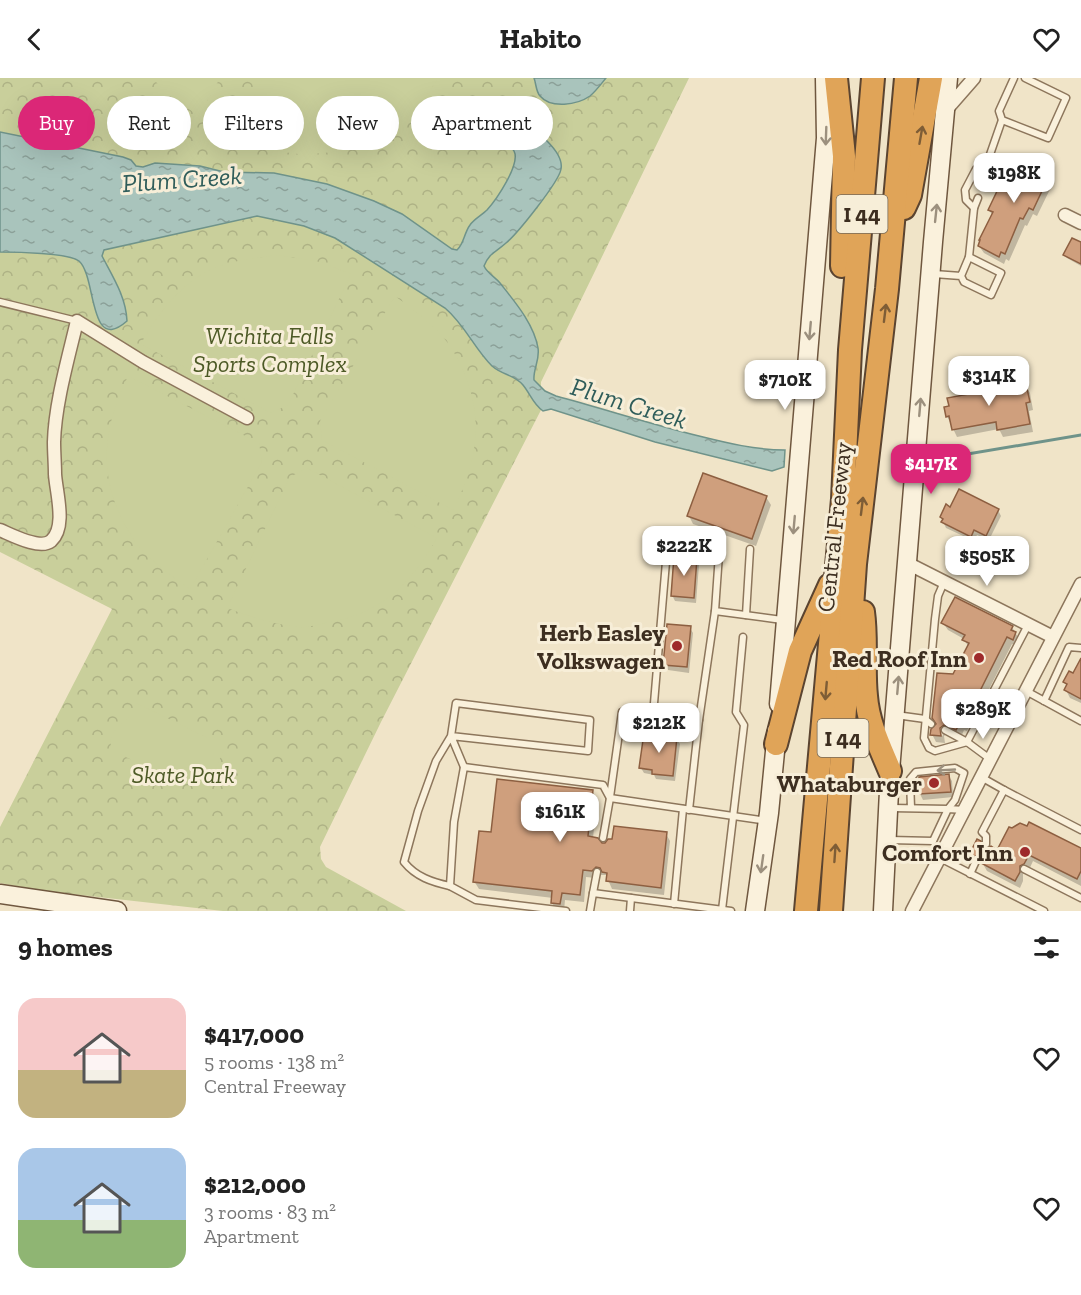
<!DOCTYPE html>
<meta charset="utf-8">
<style>
:root{--surface:#fff;--page:#f2f2f2;--text:#222;--muted:#767676;--accent:#db2777}
body{margin:0;font-family:"Zilla Slab",serif;background:var(--page);color:var(--text);height:100vh;display:flex;flex-direction:column;font-size:22px;white-space:nowrap}
*{box-sizing:border-box;margin:0}
p{font-size:20px;color:var(--muted)}
.icon{flex:none;width:33px;height:33px;fill:none;stroke:currentColor;stroke-width:2;stroke-linecap:round;stroke-linejoin:round}
.map{position:relative;height:833px;overflow:hidden}
.details{display:flex;flex-direction:column;background:var(--surface);flex:1}
.details>*{flex:none}
.top-card{position:absolute;left:18px;top:18px;width:600px;height:54px;display:flex;gap:12px}
.price{position:absolute;translate:-50% -51px;padding:0 14px;border-radius:12px;background:#fff;color:#222;font-size:20px;line-height:39px;filter:drop-shadow(0 2px 3px #0008)}
.price::after{content:'';position:absolute;left:50%;top:36px;width:18px;height:14px;margin-left:-9px;background:inherit;clip-path:polygon(0 0,100% 0,50% 100%)}
.price.selected{background:var(--accent);color:#fff}
ul{padding:0;list-style:none}
li{display:flex;align-items:center;gap:18px;height:150px;padding:0 18px}
li span{display:grid;place-items:center;flex:none;width:168px;height:120px;border-radius:18px;color:#555}
li>.icon{margin-inline-start:auto}
span .icon{width:72px;height:72px;fill:#fffc;stroke-width:1}
li b{font-size:26px}
h2{display:flex;justify-content:space-between;align-items:center;height:72px;padding:0 18px;font-size:26px}
.pill{padding:0 21px;border-radius:27px;background:var(--surface);box-shadow:0 6px 24px #0002;font-size:21px;line-height:54px}
.pill.selected{background:var(--accent);color:#fff}
header{display:flex;justify-content:space-between;align-items:center;height:78px;padding:0 18px;background:var(--surface);font-size:27px;font-weight:800}
.map>svg:first-child{display:block}
</style>
<header><svg class="icon" aria-label="back" viewBox="0 0 24 24"><path d="M15 5l-7 7 7 7"/></svg>Habito<svg class="icon" aria-label="heart" viewBox="0 0 24 24"><path d="M12 20l-8-8c-3-5 5-10 8-4 3-6 11-1 8 4z"/></svg></header>
<div class="map">
<svg width="1081" height="833" viewBox="0 0 1081 833">
<defs>
<pattern id="forest-crowns" width="20" height="18" patternUnits="userSpaceOnUse" patternTransform="scale(1.5)"><rect width="20" height="18" fill="#c9cf9b"/><path d="M2 6a3 3 0 1 1 6 0M12 15a3 3 0 1 1 6 0" fill="none" stroke="#aeb285"/></pattern>
<pattern id="water-ripples" width="26" height="14" patternUnits="userSpaceOnUse" patternTransform="scale(1.5)"><rect width="26" height="14" fill="#a9c4bc"/><path d="M2 4q2-2 4 0t4 0M15 11q2-2 4 0t4 0" fill="none" stroke="#8ba098"/></pattern>
</defs>
<rect width="100%" height="100%" fill="#f0e4c8"/>
<polygon fill="url(#forest-crowns)" points="0,0 689,0 541,304 541,332 381,644 320,769 321,781 326,789 406,833 223,833 45,813 0,805 0,749 112,531 0,474"/>
<g fill="#c9cf9b">
<polygon points="152,0 220,0 199,38 171,19"/>
<path d="M 263,0 L 438,0 C 410,49 366,74 310,76 C 286,78 257,66 235,58 Z"/>
<path d="M 278,177 L 320,184 L 351,196 L 288,327 L 271,335 L 141,266 C 157,236 182,204 214,190 C 233,182 257,180 278,177 Z"/>
<path d="M 395,218 C 414,232 439,250 452,271 C 485,326 482,376 453,432 L 322,362 L 320,343 Z"/>
<path d="M 128,298 L 259,365 L 262,384 L 190,511 C 171,497 145,480 132,459 C 98,405 100,355 128,298 Z"/>
<path d="M 307,390 L 437,460 C 411,507 379,537 325,545 C 316,547 306,550 298,549 C 273,546 250,539 227,530 L 290,399 Z"/>
<path d="M 136,625 L 208,660 L 222,658 L 226,667 L 215,692 L 203,696 L 191,689 L 154,693 L 145,692 L 132,687 L 130,681 L 119,676 L 119,673 L 111,669 C 109,655 116,651 125,643 C 130,639 133,631 136,625 Z"/>
</g>
<g fill="url(#water-ripples)" stroke="#6f938a" stroke-width="1.5">
<path d="M 534,0 L 606,0 C 601,6 596,13 590,18 C 577,27 551,31 540,18 C 536,14 536,5 534,0 Z"/>
<path d="M 486,30 C 508,34 531,46 547,63 C 553,69 563,81 561,91 C 559,104 517,156 506,165 C 496,174 489,175 484,188 C 487,195 495,199 500,205 C 515,224 534,246 538,270 C 540,282 533,291 534,302 L 545,313 L 556,318 C 604,331 651,346 699,358 C 727,365 756,372 785,372 L 784,389 L 772,393 L 764,391 L 655,364 L 551,331 L 543,333 C 533,326 531,317 523,307 C 515,297 502,297 492,288 C 474,270 465,247 445,230 L 335,160 L 304,148 L 257,138 L 104,172 L 102,178 C 113,199 126,219 127,243 C 88,277 97,199 79,183 C 69,175 15,174 0,174 L 0,54 L 123,79 L 131,82 L 136,88 L 143,89 L 155,85 L 200,88 L 224,94 L 274,95 L 327,106 L 374,123 L 402,136 L 452,171 L 457,172 C 464,166 464,155 470,147 C 474,141 482,137 487,132 C 496,122 521,86 514,73 C 506,59 487,55 478,42 L 481,33 Z"/>
</g>
<g fill="#0003" fill-rule="evenodd">
<polygon points="1050,91 1054,99 1053,105 1037,138 1033,136 1027,148 1025,147 1009,183 1006,181 1004,186 984,175 979,168 993,138 989,132 1005,111"/>
<polygon points="1081,166 1081,188 1067,180 1065,177"/>
<polygon points="992,304 996,313 1025,307 1030,315 1033,332 1029,333 1033,354 1003,359 999,351 957,359 947,338 970,317"/>
<polygon points="766,419 771,427 756,468 693,446 689,438"/>
<polygon points="951,431 998,432 1001,438 989,462 977,457 974,463 946,450 941,439"/>
<polygon points="696,481 699,487 696,525 675,523 672,517"/>
<path d="M 943,545 L 1012,549 L 1020,563 L 1017,568 L 1012,566 L 985,619 L 989,625 L 984,634 L 978,631 L 967,653 L 964,652 L 961,659 L 949,654 L 944,658 L 945,665 L 936,664 L 932,656 L 938,647 L 954,598 L 969,570 L 964,561 L 948,552 ZM 941,642 L 943,658 L 939,655 Z"/>
<polygon points="690,550 693,555 689,595 668,592 665,587"/>
<polygon points="1081,591 1081,625 1070,620 1066,612 1068,608 1065,604"/>
<polygon points="676,660 680,666 675,703 656,701 654,697 644,695 641,690"/>
<polygon points="948,697 952,703 953,719 923,722 920,716"/>
<polygon points="592,713 597,721 593,760 601,767 666,756 670,763 664,817 612,811 606,797 599,797 596,800 586,799 584,824 565,822 564,833 557,833 552,825 553,820 479,811 474,803 492,756"/>
<polygon points="984,772 998,774 1081,772 1081,808 1033,783 1028,794 1023,796 1023,803 1020,810 987,793 983,786 974,786 969,779"/>
</g>
<g fill="none" stroke-linecap="round" stroke-linejoin="round">
<polyline stroke="#6f938a" stroke-width="3" points="926,383 1081,357"/>
</g>
<g fill="#cf9f7d" stroke="#8d5f41" stroke-width="1.5">
<polygon points="1026,77 1051,90 1048,95 1050,96 1033,132 1029,130 1023,141 1020,140 1005,176 1001,174 999,179 978,168 980,162 979,162 993,134 988,132 1000,107 1004,109 1020,79 1024,82"/>
<polygon points="1072,160 1081,164 1081,186 1063,177"/>
<polygon points="992,302 994,312 1026,306 1030,324 1026,325 1030,346 997,352 996,344 952,352 949,338 946,339 944,329 949,328 947,320 969,316 967,307"/>
<polygon points="703,395 767,418 752,461 687,438"/>
<polygon points="959,411 999,431 986,458 974,452 971,459 941,444 943,441 940,439 946,426 950,429"/>
<polygon points="674,478 697,480 694,520 671,518"/>
<polygon points="955,519 1013,548 1011,552 1016,554 1013,562 1007,559 980,613 985,616 979,627 974,624 962,647 960,645 956,652 944,647 940,650 941,658 930,657 931,651 936,646 932,640 937,595 953,596 969,565 962,562 965,557 941,545"/>
<polygon points="667,546 691,548 687,589 663,587"/>
<polygon points="1081,580 1081,621 1064,612 1067,606 1063,604 1069,593 1073,595"/>
<polygon points="644,655 677,659 673,698 652,696 652,692 639,690"/>
<polygon points="949,696 951,714 919,716 919,699"/>
<polygon points="497,701 593,712 588,758 598,760 602,765 605,765 608,761 612,761 614,748 667,754 661,810 606,803 607,795 602,794 600,790 596,789 592,793 583,792 580,817 562,815 560,826 551,825 552,813 473,804 479,753 491,754"/>
<polygon points="1029,744 1081,770 1081,793 1077,801 1029,777 1024,786 1020,788 1020,794 1015,803 981,785 979,779 975,778 971,781 968,779 977,761 981,763 984,771 991,768 997,772 1009,749 1012,750 1020,745 1027,748"/>
</g>
<g fill="none" stroke-linecap="round" stroke-linejoin="round">
<defs>
<g id="lane">
<polyline points="1014,0 999,33 1002,42 1048,60 1066,20 1025,0"/>
<polyline points="985,105 986,88 1002,42"/>
<polyline points="974,130 966,122 965,112 976,91 986,88"/>
<polyline points="969,179 974,130 978,120"/>
<polyline points="934,196 961,198 964,204 991,217 1001,195 969,179 961,198"/>
<polyline points="0,224 77,243"/>
<polyline points="944,504 938,518 935,541 924,660 929,670 935,673 967,664"/>
<polyline points="746,537 750,471"/>
<polyline points="1026,613 1081,643"/>
<polyline points="1044,623 1069,569 1081,570"/>
<polyline points="653,637 667,472 719,476 715,533 782,542"/>
<polyline points="896,637 925,641 931,646"/>
<polyline points="699,642 715,533"/>
<polyline points="945,652 967,664"/>
<polyline points="990,681 967,664 1028,547"/>
<polyline points="981,699 1004,712"/>
<polyline points="610,719 622,634 699,642 689,732"/>
<polyline points="892,730 948,731 955,722 964,695 955,690 916,694 910,701 911,730"/>
<polyline points="603,760 610,720 767,743"/>
<polyline points="890,762 933,763 948,731 964,732"/>
<polyline points="986,766 986,758 982,754 1004,712 1081,752"/>
<polyline points="940,780 1044,833"/>
<polyline points="1024,791 1081,820"/>
<polyline points="970,796 976,783"/>
<path d="M 450,808 C 432,804 416,799 404,784 L 418,733 L 436,683 L 451,658 L 456,625 L 590,642 L 588,673 L 451,658 L 464,689"/>
<polyline points="593,815 597,794"/>
<polyline points="674,826 683,731"/>
<polyline points="722,832 744,647 736,634 743,559"/>
<polyline points="566,833 476,822 450,808 454,744 464,689 603,707 610,720"/>
<polyline points="590,833 593,815 731,833"/>
<polyline points="630,833 631,820"/>
</g>
<g id="street">
<polyline points="946,32 974,0"/>
<polyline points="1065,137 1081,145"/>
<path d="M 0,452 C 12,457 40,472 51,463 C 67,449 56,414 55,396 C 55,386 54,375 54,364 C 55,326 68,281 77,243 L 143,284 L 247,340"/>
<polyline points="907,485 1053,559"/>
<polyline points="912,833 1081,506"/>
</g>
<g id="secondary">
<polyline points="779,626 826,60 825,0"/>
<polyline points="0,816 117,833"/>
<polyline points="755,833 769,735 777,653"/>
<polyline points="883,833 890,693 933,164 948,0"/>
</g>
<g id="highway">
<polyline points="836,0 844,78 842,188"/>
<polyline points="904,130 910,117 931,0"/>
<path d="M 863,534 C 867,562 863,590 866,618 C 868,645 880,669 890,693"/>
<polyline points="776,666 800,573 830,507"/>
<polyline points="806,833 843,421 850,272 873,0"/>
<polyline points="831,833 855,486 887,211 906,0"/>
</g>
</defs>
<use href="#lane" stroke="#8d765c" stroke-width="9"/>
<use href="#street" stroke="#8d765c" stroke-width="15"/>
<use href="#secondary" stroke="#6f573f" stroke-width="21"/>
<use href="#highway" stroke="#5b4430" stroke-width="26"/>
<use href="#lane" stroke="#faf1dc" stroke-width="6"/>
<use href="#street" stroke="#faf1dc" stroke-width="12"/>
<use href="#secondary" stroke="#faf1dc" stroke-width="18"/>
<use href="#highway" stroke="#e0a458" stroke-width="22"/>
</g>
<defs><path id="oneway-shaft" d="M-6 0H5M1.5-3L5.5 0L1.5 3" fill="none" stroke-width="1.6" stroke-linecap="round" stroke-linejoin="round" transform="scale(1.5)"/></defs>
<g stroke="#7e5d36">
<use href="#oneway-shaft" transform="translate(921 57) rotate(-80)"/>
<use href="#oneway-shaft" transform="translate(885 235) rotate(-83)"/>
<use href="#oneway-shaft" transform="translate(862 428) rotate(-83)"/>
<use href="#oneway-shaft" transform="translate(826 613) rotate(95)"/>
<use href="#oneway-shaft" transform="translate(835 775) rotate(-86)"/>
</g>
<g stroke="#9c907e">
<use href="#oneway-shaft" transform="translate(826 58) rotate(92)"/>
<use href="#oneway-shaft" transform="translate(936 135) rotate(-84)"/>
<use href="#oneway-shaft" transform="translate(810 253) rotate(95)"/>
<use href="#oneway-shaft" transform="translate(920 329) rotate(-85)"/>
<use href="#oneway-shaft" transform="translate(794 447) rotate(95)"/>
<use href="#oneway-shaft" transform="translate(898 607) rotate(-85)"/>
<use href="#oneway-shaft" transform="translate(946 692) rotate(177)"/>
<use href="#oneway-shaft" transform="translate(762 786) rotate(98)"/>
</g>
<g fill="#9e2a2b" stroke="#f7eed8" stroke-width="2">
<circle cx="677" cy="568" r="6"/>
<circle cx="979" cy="580" r="6"/>
<circle cx="934" cy="705" r="6"/>
<circle cx="1025" cy="774" r="6"/>
</g>
<g text-anchor="middle" dominant-baseline="central" stroke-width="6" stroke-linejoin="round" paint-order="stroke">
<g fill="#f7eed8" stroke="#756857" stroke-width="1.5">
<rect x="836.5" y="117" width="51" height="38" rx="4.5"/>
<rect x="817.5" y="641" width="51" height="38" rx="4.5"/>
</g>
<g font-size="22" font-weight="bold" fill="#3d2e20">
<text x="862" y="136">I 44</text>
<text x="843" y="660">I 44</text>
</g>
<g font-size="24" font-style="italic" fill="#4d5a26" stroke="#f7eed8">
<text x="270" y="257">Wichita Falls<tspan x="270" dy="28">Sports Complex</tspan></text>
<text x="183" y="696">Skate Park</text>
</g>
<g font-size="24" fill="#3d2e20" stroke="#f7eed8">
<text transform="translate(834 449) rotate(-84)">Central Freeway</text>
</g>
<g font-size="24" font-weight="bold" fill="#3d2e20" stroke="#f7eed8" text-anchor="end">
<text x="665" y="554">Herb Easley<tspan x="665" dy="28">Volkswagen</tspan></text>
<text x="967" y="580">Red Roof Inn</text>
<text x="922" y="705">Whataburger</text>
<text x="1013" y="774">Comfort Inn</text>
</g>
<g font-size="26" font-style="italic" fill="#2f5d5a" stroke="#f7eed8">
<text transform="translate(182 101) rotate(-4)">Plum Creek</text>
<text transform="translate(629 325) rotate(17)">Plum Creek</text>
</g>
</g>
</svg>
<b class="price" style="left:1014px;top:126px">$198K</b>
<b class="price" style="left:989px;top:329px">$314K</b>
<b class="price" style="left:785px;top:333px">$710K</b>
<b class="price selected" style="left:931px;top:417px">$417K</b>
<b class="price" style="left:684px;top:499px">$222K</b>
<b class="price" style="left:987px;top:509px">$505K</b>
<b class="price" style="left:983px;top:662px">$289K</b>
<b class="price" style="left:659px;top:676px">$212K</b>
<b class="price" style="left:560px;top:765px">$161K</b>
<div class="top-card">
<a class="pill selected">Buy</a>
<a class="pill">Rent</a>
<a class="pill">Filters</a>
<a class="pill">New</a>
<a class="pill">Apartment</a>
</div>
</div>
<section class="details">
<h2>9 homes<svg class="icon" aria-label="filters" viewBox="0 0 24 24"><path d="M4 7h16M4 17h16"/><circle cx="9" cy="7" r="2"/><circle cx="15" cy="17" r="2"/></svg></h2>
<ul>
<li><span style="background:linear-gradient(#f6c9c9 60%,#c2b280 0)"><svg class="icon" aria-label="home" viewBox="0 0 24 24"><path d="M3 11l9-7 9 7M6 9v11h12V9"/></svg></span><div><b>$417,000</b><p>5 rooms · 138 m²</p><p>Central Freeway</p></div><svg class="icon" aria-label="heart" viewBox="0 0 24 24"><path d="M12 20l-8-8c-3-5 5-10 8-4 3-6 11-1 8 4z"/></svg></li>
<li><span style="background:linear-gradient(#a9c7e8 60%,#8fb573 0)"><svg class="icon" aria-label="home" viewBox="0 0 24 24"><path d="M3 11l9-7 9 7M6 9v11h12V9"/></svg></span><div><b>$212,000</b><p>3 rooms · 83 m²</p><p>Apartment</p></div><svg class="icon" aria-label="heart" viewBox="0 0 24 24"><path d="M12 20l-8-8c-3-5 5-10 8-4 3-6 11-1 8 4z"/></svg></li>
</ul>
</section>
